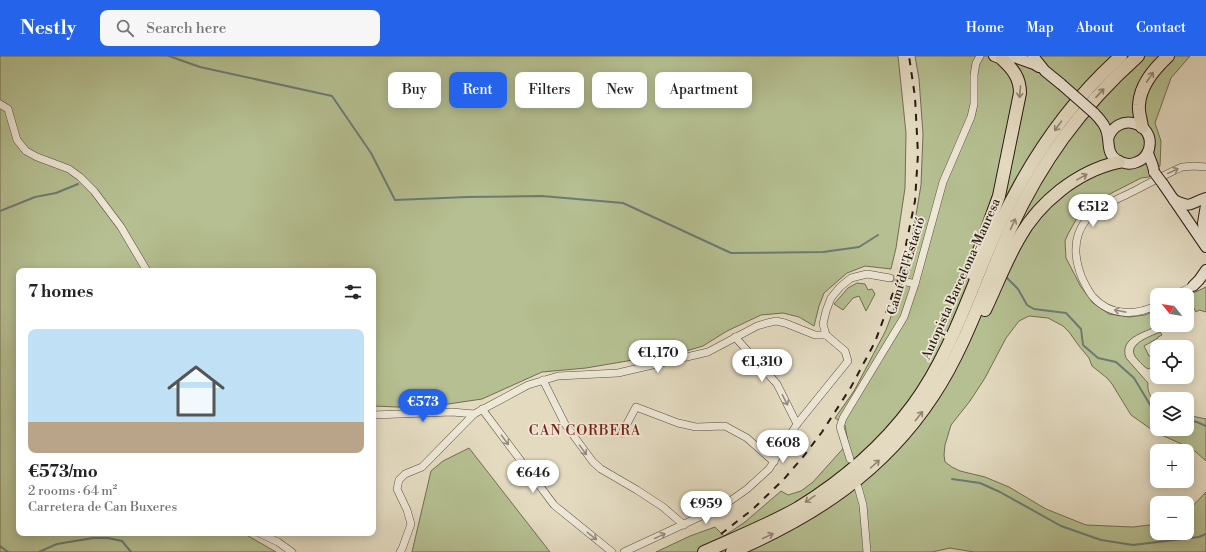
<!DOCTYPE html>
<meta charset="utf-8">
<style>
:root{--surface:#fff;--page:#f6f6f6;--text:#222;--muted:#767676;--line:#e0e0e0;--accent:#2563eb}
body{margin:0;font-family:"Libre Bodoni",serif;background:var(--page);color:var(--text);height:100vh;display:flex;flex-direction:column;font-size:15px;white-space:nowrap}
*{box-sizing:border-box;margin:0}
p{font-size:13px;color:var(--muted)}
.icon{flex:none;width:22px;height:22px;fill:none;stroke:currentColor;stroke-width:2;stroke-linecap:round;stroke-linejoin:round}
.map{position:relative;flex:1;overflow:hidden}
.panel{position:absolute;left:16px;top:212px;width:360px;height:268px;display:flex;flex-direction:column;background:var(--surface);border-radius:8px;box-shadow:0 2px 10px #0003}
.panel>*{flex:none}
.top-card{position:absolute;left:388px;top:16px;width:380px;height:36px;display:flex;gap:8px}
.needle{width:26px;rotate:300deg}
.controls{position:absolute;left:1150px;top:232px;display:grid;gap:8px}
.controls a{display:grid;place-items:center;width:44px;height:44px;border-radius:8px;background:var(--surface);box-shadow:0 2px 10px #0003;font-size:20px}
.price{position:absolute;translate:-50% -34px;padding:0 9px;border-radius:14px;background:#fff;color:#222;font-size:13px;line-height:26px;filter:drop-shadow(0 1px 2px #0008)}
.price::after{content:'';position:absolute;left:50%;top:24px;width:12px;height:9px;margin-left:-6px;background:inherit;clip-path:polygon(0 0,100% 0,50% 100%)}
.price.selected{background:var(--accent);color:#fff}
ul{padding:0;list-style:none}
li{display:grid;align-content:center;gap:8px;height:212px;padding:0 12px}
li+li{border-top:1px solid var(--line)}
li span{display:grid;place-items:center;height:124px;border-radius:8px;color:#555}
li>.icon{margin-inline-start:auto}
span .icon{width:72px;height:72px;fill:#fffc;stroke-width:1}
li b{font-size:17px}
h2{display:flex;justify-content:space-between;align-items:center;height:48px;padding:0 12px;font-size:17px}
.tag{padding:0 14px;border-radius:8px;background:var(--surface);box-shadow:0 2px 10px #0003;font-size:14px;line-height:36px}
.tag.selected{background:var(--accent);color:#fff}
header{display:flex;align-items:center;gap:24px;box-sizing:border-box;height:56px;padding:0 20px;background:var(--accent);color:#fff}
header strong{font-size:19px}
nav{display:flex;gap:22px;margin-inline-start:auto;font-size:14px}
.search{width:280px;height:36px;background:var(--page);display:flex;align-items:center;gap:10px;box-sizing:border-box;padding:0 14px;border-radius:8px;color:var(--muted);font-size:15px}
.map>svg:first-child{display:block}
</style>
<header>
<strong>Nestly</strong>
<div class="search"><svg class="icon" aria-label="search" viewBox="0 0 24 24"><circle cx="10" cy="10" r="6"/><path d="M15 15l6 6"/></svg>Search here</div>
<nav><a>Home</a><a>Map</a><a>About</a><a>Contact</a></nav>
</header>
<div class="map">
<svg width="1206" height="496" viewBox="0 0 1206 496">
<rect width="100%" height="100%" fill="#e3dac0"/>
<filter id="stains"><feTurbulence type="fractalNoise" baseFrequency=".005" numOctaves="4"/><feColorMatrix values="0 0 0 0 .2 0 0 0 0 .09 0 0 0 0 .02 0 0 0 .5 -.17"/></filter>
<radialGradient id="worn" r=".72"><stop offset=".6" stop-color="#630" stop-opacity="0"/><stop offset="1" stop-color="#630" stop-opacity=".3"/></radialGradient>
<g fill="#b5bf91" stroke="#706e52">
<polygon points="0,0 898,0 906,77 905,132 896,192 891,213 865,210 847,217 824,237 819,250 814,270 799,261 783,257 761,259 727,275 703,290 686,295 586,312 542,316 482,343 421,352 373,350 373,215 19,215 19,477 243,477 276,496 0,496"/>
<path d="M 915,0 L 1190,0 L 1171,22 L 1155,67 L 1161,85 L 1160,110 L 1149,121 L 1141,122 L 1100,143 L 1089,151 L 1081,157 L 1077,162 L 1068,178 L 1065,185 L 1066,202 L 1081,231 L 1093,247 L 1109,258 L 1129,261 L 1145,259 L 1157,254 L 1157,260 L 1153,263 L 1157,270 C 1143,277 1119,282 1126,302 L 1148,327 C 1147,336 1151,342 1157,348 L 1157,373 L 1187,373 L 1187,359 L 1206,363 L 1206,405 L 1196,396 L 1188,391 L 1155,376 L 1131,359 L 1112,328 L 1107,322 L 1092,310 L 1089,302 L 1079,290 L 1069,276 L 1063,270 L 1048,262 L 1029,260 L 1019,265 L 1006,282 L 985,322 L 970,345 L 951,369 L 945,389 L 944,399 L 945,406 L 952,411 L 960,415 L 985,421 L 1009,431 L 1046,453 L 1086,469 L 1133,471 L 1157,468 L 1157,477 L 1187,477 L 1187,456 L 1206,436 L 1206,496 L 974,496 L 950,492 L 932,496 L 656,496 L 690,480 L 715,471 L 724,480 L 745,466 L 781,435 L 788,439 L 801,435 L 813,426 L 848,387 L 845,369 L 835,362 L 854,335 L 886,274 L 901,233 L 910,195 L 921,129 L 923,78 L 919,23 Z"/>
<polygon points="857,227 865,228 868,234 872,233 875,238 866,255 859,240 853,242 843,254 834,248 848,232"/>
<polygon points="1206,231 1206,256 1199,254 1196,256 1187,240"/>
<path d="M 1160,276 L 1162,279 L 1158,281 L 1158,282 L 1144,290 L 1149,300 L 1157,296 L 1157,306 L 1151,312 L 1148,313 C 1144,311 1141,307 1138,304 C 1123,289 1149,281 1160,276 Z"/>
<polygon points="469,392 550,496 412,496 431,415 443,405"/>
</g>
<g fill="none" stroke-linecap="round" stroke-linejoin="round">
<g stroke="#6b7b74" stroke-width="2">
<polyline points="169,0 200,11 332,40 371,97 395,144 467,141 542,140 623,147 731,197 823,196 859,191 878,179"/>
<polyline points="0,155 35,141 56,137 78,128"/>
<polyline points="1006,221 1018,233 1027,249 1034,253 1066,257 1081,273 1083,289 1098,302 1116,306 1134,322 1152,352 1157,354"/>
<polyline points="1187,364 1197,366 1206,370"/>
<polyline points="952,423 980,427 1000,436 1061,470 1101,484 1133,489 1199,481 1206,478"/>
<polyline points="0,490 8,496"/>
<polyline points="39,496 57,488 93,482 108,482 122,485 131,496"/>
</g>
<polyline stroke="#beb49d" stroke-width="7" stroke-dasharray="7 3.5" stroke-linecap="butt" points="890,222 903,225"/>
<defs>
<g id="street">
<polyline points="0,48 8,53 17,84 26,95 37,101 69,113 80,121 94,135 121,171 147,215"/>
<polyline points="903,225 915,228"/>
<polyline points="1175,239 1193,230"/>
<path d="M 1157,249 C 1136,260 1110,260 1093,241 C 1088,235 1085,228 1082,222 C 1074,202 1072,182 1086,164 C 1098,150 1119,143 1136,134 C 1151,126 1166,118 1182,111 L 1194,110 L 1206,111"/>
<polyline points="826,279 823,268 826,255 831,242 840,231 851,222 867,218 890,222"/>
<polyline points="735,281 777,328 797,368"/>
<polyline points="543,324 565,368 593,406 601,413 637,434 663,451 684,469"/>
<polyline points="482,353 554,449 612,496"/>
<polyline points="373,359 452,356 474,358"/>
<polyline points="622,377 636,351 678,367 696,371 725,370 747,382 774,406"/>
<polyline points="850,403 840,371 843,362 904,261 915,228 943,126 971,61 974,48 974,19 976,7 980,0"/>
<polyline points="858,431 863,449 867,496"/>
<polyline points="259,477 278,486 292,496"/>
<polyline points="400,496 402,493 411,468 407,454 397,433 399,424 405,418 422,411 474,358 528,329 558,320 618,317 708,296 757,270 767,267 776,265 785,267 815,279 826,279"/>
<polyline points="624,496 723,450 747,433 769,413 797,368 848,305 845,295 826,279"/>
</g>
<g id="secondary">
<polyline points="994,0 1002,3 1010,4"/>
<polyline points="1033,0 1045,15 1061,28"/>
<polyline points="1017,2 1034,8 1039,11"/>
<path d="M 1094,57 C 1099,62 1106,70 1107,77 C 1110,87 1106,97 1117,104 C 1123,108 1131,109 1137,106 C 1143,104 1147,99 1149,93 C 1156,66 1116,55 1108,83"/>
<path d="M 1148,96 C 1149,102 1154,110 1154,116"/>
<polyline points="1163,128 1206,191"/>
<path d="M 1174,144 C 1193,153 1189,147 1206,142 L 1206,144"/>
<polyline points="1205,188 1203,167 1206,149"/>
<polyline points="1193,230 1199,224 1206,214"/>
</g>
<g id="highway">
<path d="M 1142,71 C 1141,63 1138,56 1139,49 C 1140,29 1154,13 1168,0"/>
<path d="M 971,217 L 999,140 L 1020,37 C 1020,22 1013,13 1002,3"/>
<path d="M 985,254 C 996,231 1005,207 1018,184 C 1038,147 1077,115 1119,106"/>
<path d="M 704,496 C 735,482 768,469 798,452 C 842,425 882,391 913,349 C 952,296 970,233 997,174 C 1027,108 1067,48 1121,0"/>
<path d="M 732,496 C 815,460 883,416 933,340 C 966,290 984,232 1008,178 C 1041,106 1080,52 1138,0"/>
</g>
</defs>
<use href="#street" stroke="#594c3e" stroke-width="8"/>
<use href="#secondary" stroke="#2b1c13" stroke-width="12"/>
<use href="#highway" stroke="#2b1c13" stroke-width="14"/>
<use href="#street" stroke="#ede7d6" stroke-width="7"/>
<use href="#secondary" stroke="#ede7d6" stroke-width="10"/>
<use href="#highway" stroke="#e3dac0" stroke-width="12"/>
<polyline stroke="#2b1c13" stroke-width="2" stroke-dasharray="7 7" stroke-linecap="butt" points="721,478 753,453 784,423 803,401 822,376 851,331 875,286 900,218 915,145 918,98 915,41 909,0"/>
<defs>
<g id="secondary-bridge">
<polyline points="1061,28 1094,57"/>
<polyline points="1154,116 1163,128"/>
</g>
</defs>
<use href="#secondary-bridge" stroke="#2b1c13" stroke-width="12" stroke-linecap="butt"/>
<use href="#secondary-bridge" stroke="#ede7d6" stroke-width="10"/>
</g>
<defs><path id="oneway-shaft" d="M-6 0H5M1.5-3L5.5 0L1.5 3" fill="none" stroke-width="1.6" stroke-linecap="round" stroke-linejoin="round"/></defs>
<g stroke="#908472">
<use href="#oneway-shaft" transform="translate(1150 21) rotate(-56)"/>
<use href="#oneway-shaft" transform="translate(1020 36) rotate(95)"/>
<use href="#oneway-shaft" transform="translate(1100 37) rotate(-47)"/>
<use href="#oneway-shaft" transform="translate(1058 70) rotate(126)"/>
<use href="#oneway-shaft" transform="translate(1082 121) rotate(-29)"/>
<use href="#oneway-shaft" transform="translate(1013 168) rotate(-65)"/>
<use href="#oneway-shaft" transform="translate(919 360) rotate(-51)"/>
<use href="#oneway-shaft" transform="translate(875 408) rotate(-42)"/>
<use href="#oneway-shaft" transform="translate(810 443) rotate(146)"/>
<use href="#oneway-shaft" transform="translate(768 480) rotate(-25)"/>
</g>
<g stroke="#968c7e">
<use href="#oneway-shaft" transform="translate(1173 115) rotate(-25)"/>
<use href="#oneway-shaft" transform="translate(1120 255) rotate(-169)"/>
<use href="#oneway-shaft" transform="translate(785 344) rotate(63)"/>
<use href="#oneway-shaft" transform="translate(505 384) rotate(53)"/>
<use href="#oneway-shaft" transform="translate(583 394) rotate(54)"/>
<use href="#oneway-shaft" transform="translate(592 480) rotate(38)"/>
<use href="#oneway-shaft" transform="translate(660 480) rotate(-25)"/>
</g>
<g text-anchor="middle" dominant-baseline="central" stroke-width="3.5" stroke-linejoin="round" paint-order="stroke">
<g font-size="13" fill="#2b1c13" stroke="#ede7d6">
<text transform="translate(906 210) rotate(-73)">Camí de l'Estació</text>
<text transform="translate(961 223) rotate(-66)">Autopista Barcelona-Manresa</text>
</g>
<g font-size="14" letter-spacing="1" fill="#7a1f14" stroke="#ede7d6">
<text x="585" y="375">CAN CORBERA</text>
</g>
</g>
<rect width="100%" height="100%" filter="url(#stains)"/>
<rect width="100%" height="100%" fill="url(#worn)"/>
</svg>
<div class="controls">
<a><svg class="needle" viewBox="-14 -14 28 28"><path d="M0-13l5 13h-10z" fill="#e53935"/><path d="M0 13l5-13h-10z" fill="#767676"/></svg></a>
<a><svg class="icon" aria-label="locate" viewBox="0 0 24 24"><circle cx="12" cy="12" r="6"/><path d="M12 2v4M12 18v4M2 12h4M18 12h4"/></svg></a>
<a><svg class="icon" aria-label="layers" viewBox="0 0 24 24"><path d="M12 4l9 5-9 5-9-5zM3 14l9 5 9-5"/></svg></a>
<a>+</a>
<a>−</a>
</div>
<b class="price" style="left:1093px;top:172px">€512</b>
<b class="price" style="left:658px;top:318px">€1,170</b>
<b class="price" style="left:762px;top:327px">€1,310</b>
<b class="price selected" style="left:423px;top:367px">€573</b>
<b class="price" style="left:783px;top:408px">€608</b>
<b class="price" style="left:533px;top:438px">€646</b>
<b class="price" style="left:706px;top:469px">€959</b>
<div class="top-card">
<a class="tag">Buy</a>
<a class="tag selected">Rent</a>
<a class="tag">Filters</a>
<a class="tag">New</a>
<a class="tag">Apartment</a>
</div>
<section class="panel">
<h2>7 homes<svg class="icon" aria-label="filters" viewBox="0 0 24 24"><path d="M4 7h16M4 17h16"/><circle cx="9" cy="7" r="2"/><circle cx="15" cy="17" r="2"/></svg></h2>
<ul>
<li><span style="background:linear-gradient(#bfe0f5 75%,#b9a48a 0)"><svg class="icon" aria-label="home" viewBox="0 0 24 24"><path d="M3 11l9-7 9 7M6 9v11h12V9"/></svg></span><div><b>€573/mo</b><p>2 rooms · 64 m²</p><p>Carretera de Can Buxeres</p></div></li>
</ul>
</section>
</div>
